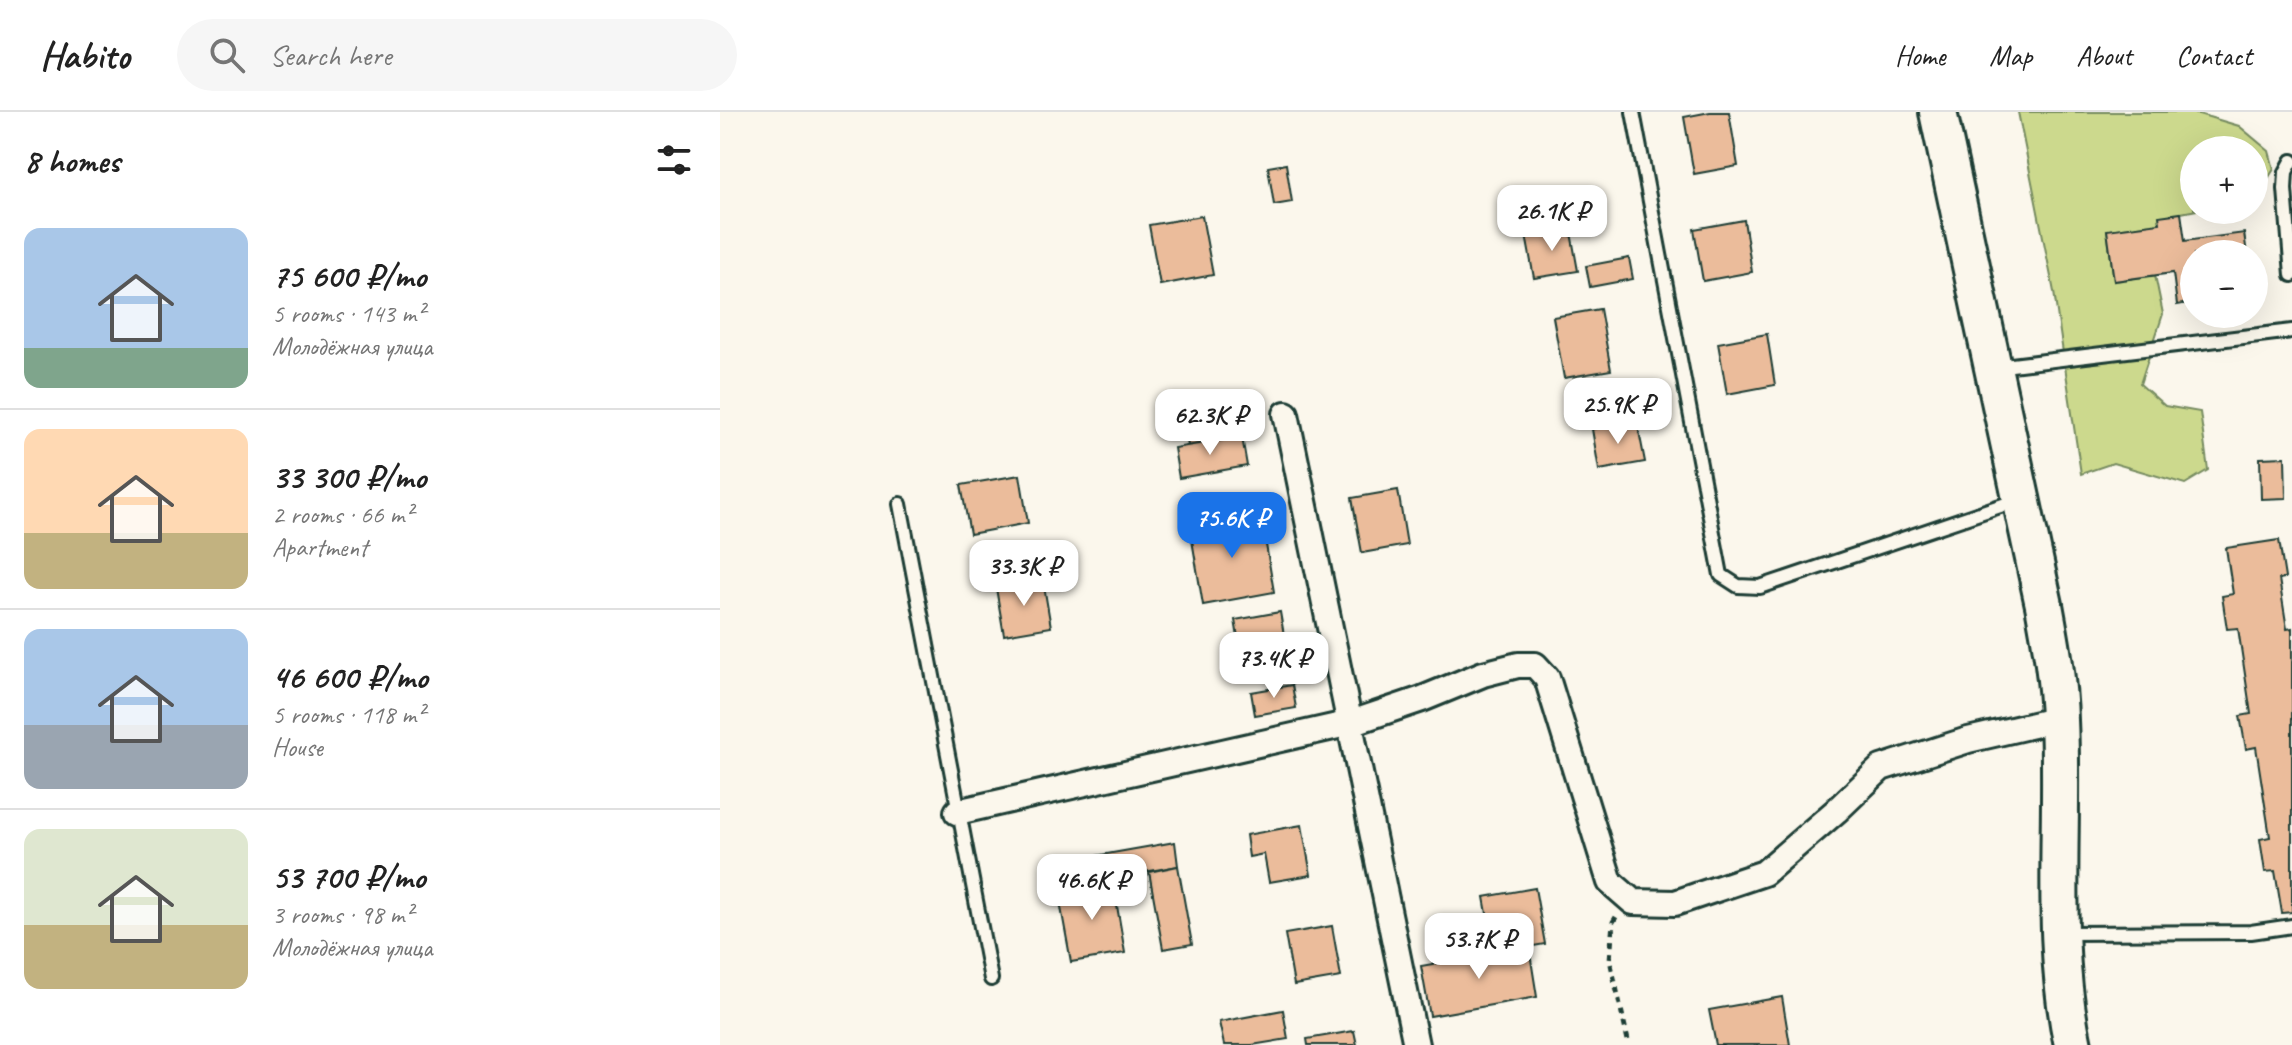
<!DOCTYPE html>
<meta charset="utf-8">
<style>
:root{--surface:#fff;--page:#f6f6f6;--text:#222;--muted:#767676;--line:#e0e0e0;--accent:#1a73e8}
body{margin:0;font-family:Caveat,sans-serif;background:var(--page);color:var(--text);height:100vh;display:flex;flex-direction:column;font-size:30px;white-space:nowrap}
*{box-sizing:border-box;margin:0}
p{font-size:26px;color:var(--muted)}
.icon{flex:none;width:44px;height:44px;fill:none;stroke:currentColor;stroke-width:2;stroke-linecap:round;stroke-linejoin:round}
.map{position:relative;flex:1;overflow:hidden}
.sheet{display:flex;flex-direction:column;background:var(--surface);width:720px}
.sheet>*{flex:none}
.controls{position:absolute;left:1460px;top:24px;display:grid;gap:16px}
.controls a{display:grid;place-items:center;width:88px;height:88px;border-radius:50%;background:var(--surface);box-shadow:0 8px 32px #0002;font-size:40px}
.price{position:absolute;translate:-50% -68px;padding:0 18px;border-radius:16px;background:#fff;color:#222;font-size:26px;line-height:52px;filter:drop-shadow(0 2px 4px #0008)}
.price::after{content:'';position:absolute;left:50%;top:48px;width:24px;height:18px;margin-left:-12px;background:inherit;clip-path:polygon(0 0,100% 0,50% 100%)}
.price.on{background:var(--accent);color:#fff}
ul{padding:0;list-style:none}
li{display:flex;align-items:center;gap:24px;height:200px;padding:0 24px}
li+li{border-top:2px solid var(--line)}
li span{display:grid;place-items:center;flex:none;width:224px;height:160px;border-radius:16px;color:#555}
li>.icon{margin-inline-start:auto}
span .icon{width:96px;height:96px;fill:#fffc;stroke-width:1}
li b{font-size:34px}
h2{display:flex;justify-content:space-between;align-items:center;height:96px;padding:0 24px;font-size:34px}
header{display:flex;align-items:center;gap:48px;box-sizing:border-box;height:112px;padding:0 40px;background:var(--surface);border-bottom:2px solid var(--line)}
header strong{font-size:38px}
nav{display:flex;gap:44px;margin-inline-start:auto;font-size:28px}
.search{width:560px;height:72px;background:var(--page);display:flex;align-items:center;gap:20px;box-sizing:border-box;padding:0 28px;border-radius:44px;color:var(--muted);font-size:30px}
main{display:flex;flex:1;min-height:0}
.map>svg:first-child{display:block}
</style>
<header>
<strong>Habito</strong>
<div class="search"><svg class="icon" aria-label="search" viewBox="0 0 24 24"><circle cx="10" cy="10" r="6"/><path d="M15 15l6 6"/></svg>Search here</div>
<nav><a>Home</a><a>Map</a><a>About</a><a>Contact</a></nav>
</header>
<main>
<section class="sheet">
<h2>8 homes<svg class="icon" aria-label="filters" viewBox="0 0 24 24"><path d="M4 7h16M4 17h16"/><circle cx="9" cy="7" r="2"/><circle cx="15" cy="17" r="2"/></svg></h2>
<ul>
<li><span style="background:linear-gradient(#a9c7e8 75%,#7fa58c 0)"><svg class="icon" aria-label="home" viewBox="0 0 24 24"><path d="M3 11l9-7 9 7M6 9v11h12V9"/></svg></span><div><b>75 600 ₽/mo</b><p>5 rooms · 143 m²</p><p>Молодёжная улица</p></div></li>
<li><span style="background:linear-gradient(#ffd9b3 65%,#c2b280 0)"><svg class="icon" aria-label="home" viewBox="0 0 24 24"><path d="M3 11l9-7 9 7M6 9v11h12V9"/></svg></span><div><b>33 300 ₽/mo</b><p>2 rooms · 66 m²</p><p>Apartment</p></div></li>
<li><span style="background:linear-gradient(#a9c7e8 60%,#9aa5b1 0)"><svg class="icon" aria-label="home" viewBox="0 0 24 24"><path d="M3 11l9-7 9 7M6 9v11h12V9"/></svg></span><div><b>46 600 ₽/mo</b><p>5 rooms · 118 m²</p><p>House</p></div></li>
<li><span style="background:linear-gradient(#dfe7d0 60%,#c2b280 0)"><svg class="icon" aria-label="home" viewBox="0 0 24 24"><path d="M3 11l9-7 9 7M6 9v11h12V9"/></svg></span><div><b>53 700 ₽/mo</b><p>3 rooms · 98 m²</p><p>Молодёжная улица</p></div></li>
</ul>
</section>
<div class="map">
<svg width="1572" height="933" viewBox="0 0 1572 933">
<rect width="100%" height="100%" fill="#fbf7ec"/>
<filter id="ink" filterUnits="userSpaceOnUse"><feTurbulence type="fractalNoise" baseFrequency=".0125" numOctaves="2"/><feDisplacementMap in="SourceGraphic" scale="16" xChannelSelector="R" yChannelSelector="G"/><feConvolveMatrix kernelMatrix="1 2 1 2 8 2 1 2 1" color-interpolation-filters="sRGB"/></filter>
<g filter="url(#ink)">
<polygon fill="#ccd98d" stroke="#768b60" stroke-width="2" points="1298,0 1472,0 1519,14 1549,39 1554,57 1540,79 1534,81 1534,38 1474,38 1474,98 1477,98 1461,101 1440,111 1387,118 1394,169 1435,163 1443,202 1420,272 1445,294 1480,300 1488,358 1465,372 1393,351 1361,362 1334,180"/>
<g fill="#ebbc9b" stroke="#1f3d34" stroke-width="2">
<polygon points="990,0 1009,0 1018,54 974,62 964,5"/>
<polygon points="566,52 572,90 554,93 548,55"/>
<polygon points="1461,101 1465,129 1524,121 1527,142 1474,142 1474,190 1457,193 1453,161 1394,169 1387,118 1440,111 1439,104"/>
<polygon points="482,104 493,163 440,173 429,113"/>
<polygon points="1024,108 1032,160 983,169 974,117"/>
<polygon points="850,115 858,159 814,166 806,123"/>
<polygon points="909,146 913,167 870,175 866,154"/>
<polygon points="880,197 891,258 844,266 833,205"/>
<polygon points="1047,222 1055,273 1007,282 998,231"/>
<polygon points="516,290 522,325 468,334 462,300"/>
<polygon points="917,309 925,350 879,358 872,317"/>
<polygon points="522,325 527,354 459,366 454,336"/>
<polygon points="1565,345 1566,386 1541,387 1540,346"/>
<polygon points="300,363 308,411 250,422 241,373"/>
<polygon points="678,378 687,433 642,441 632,386"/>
<polygon points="541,403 554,480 483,493 470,416"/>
<polygon points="1559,428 1565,466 1559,467 1567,517 1572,516 1572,800 1562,801 1555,759 1545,760 1540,727 1550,725 1536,635 1526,637 1520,604 1531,602 1518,516 1507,517 1502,484 1513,482 1506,436"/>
<polygon points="308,436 312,453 288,457 285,440"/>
<polygon points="323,468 331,515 284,523 276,476"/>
<polygon points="560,500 569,552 524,560 515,508"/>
<polygon points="572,573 576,596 535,603 531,580"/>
<polygon points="582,713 591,763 549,770 544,742 529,745 526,723"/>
<polygon points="455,730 458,754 334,776 330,752"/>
<polygon points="458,754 472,832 443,837 429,760"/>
<polygon points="393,770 405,841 351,850 338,779"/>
<polygon points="815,776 825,832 745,846 740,812 768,807 764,785"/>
<polygon points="612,814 621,865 574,873 565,822"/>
<polygon points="809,835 817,885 710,904 701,854"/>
<polygon points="1062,885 1070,933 996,933 989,898"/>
<polygon points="563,898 568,927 532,933 504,933 499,910"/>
<polygon points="634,919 637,933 588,933 587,927"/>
</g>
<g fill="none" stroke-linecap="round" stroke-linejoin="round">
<defs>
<g id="lane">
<polyline points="913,0 1001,463 1018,474 1040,475 1298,388"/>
<polyline points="1572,49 1566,60 1565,77 1572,163"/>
<polyline points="1275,255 1572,219"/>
<polyline points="180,392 271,867"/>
<polyline points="1344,821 1531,820 1572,814"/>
</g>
<g id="street">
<polyline points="566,302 696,933"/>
<polyline points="237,700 631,611 702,587 763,562 798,553 815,553 827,566 890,770 913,790 955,791 1044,761 1116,699 1161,656 1248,628 1339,607"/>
</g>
<path id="secondary" d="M 1218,0 L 1324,493 C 1331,531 1338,569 1339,608 C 1344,716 1330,827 1353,933"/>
</defs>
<use href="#lane" stroke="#1f3d34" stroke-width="18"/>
<use href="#street" stroke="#1f3d34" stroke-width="30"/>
<use href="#secondary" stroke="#1f3d34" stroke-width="42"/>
<polyline stroke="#1f3d34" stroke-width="5" stroke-dasharray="6 6" stroke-linecap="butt" points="896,805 893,810 890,848 909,933"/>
<use href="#lane" stroke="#fbf7ec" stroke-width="12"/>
<use href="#street" stroke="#fbf7ec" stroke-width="24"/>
<use href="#secondary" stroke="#fbf7ec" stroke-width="36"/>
</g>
</g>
</svg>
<div class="controls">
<a>+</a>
<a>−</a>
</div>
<b class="price" style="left:832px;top:141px">26.1K ₽</b>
<b class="price" style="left:898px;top:334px">25.9K ₽</b>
<b class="price" style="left:490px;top:345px">62.3K ₽</b>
<b class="price on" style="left:512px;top:448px">75.6K ₽</b>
<b class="price" style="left:304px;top:496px">33.3K ₽</b>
<b class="price" style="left:554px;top:588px">73.4K ₽</b>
<b class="price" style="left:372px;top:810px">46.6K ₽</b>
<b class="price" style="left:759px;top:869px">53.7K ₽</b>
</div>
</main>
